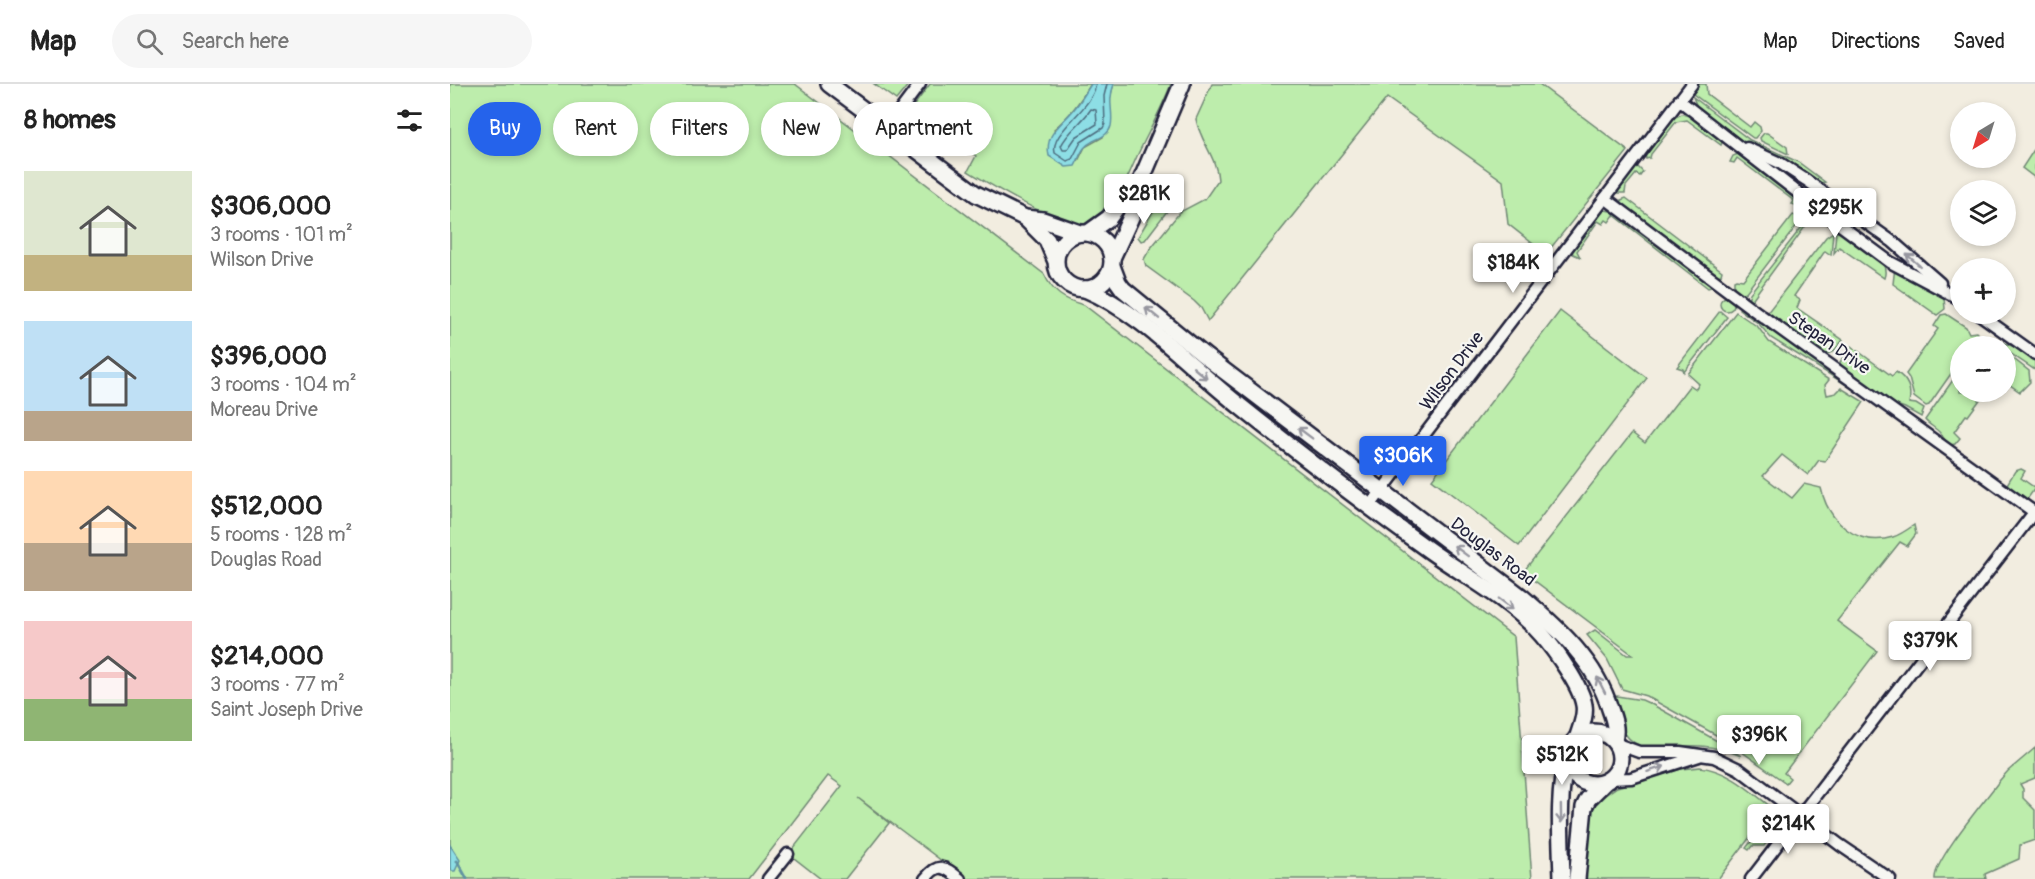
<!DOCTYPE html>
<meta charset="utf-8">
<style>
:root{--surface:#fff;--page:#f6f6f6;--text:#222;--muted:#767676;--line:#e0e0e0;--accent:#2563eb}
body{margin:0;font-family:Pangolin,sans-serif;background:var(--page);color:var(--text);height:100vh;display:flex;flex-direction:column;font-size:22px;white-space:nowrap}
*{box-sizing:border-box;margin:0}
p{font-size:20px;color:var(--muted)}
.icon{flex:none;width:33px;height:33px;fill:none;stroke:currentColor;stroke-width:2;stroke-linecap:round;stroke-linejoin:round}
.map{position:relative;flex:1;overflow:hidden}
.details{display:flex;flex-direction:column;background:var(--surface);width:450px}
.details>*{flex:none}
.guide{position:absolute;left:18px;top:18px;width:570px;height:54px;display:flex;gap:12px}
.needle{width:39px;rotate:218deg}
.fabs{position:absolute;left:1500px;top:18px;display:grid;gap:12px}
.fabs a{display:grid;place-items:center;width:66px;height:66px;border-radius:50%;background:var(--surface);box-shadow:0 3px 9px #0003;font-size:30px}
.price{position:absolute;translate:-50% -51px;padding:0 14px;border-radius:6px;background:#fff;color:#222;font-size:20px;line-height:39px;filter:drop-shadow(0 2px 3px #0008)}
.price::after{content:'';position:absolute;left:50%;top:36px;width:18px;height:14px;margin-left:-9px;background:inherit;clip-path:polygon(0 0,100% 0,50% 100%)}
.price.selected{background:var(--accent);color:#fff}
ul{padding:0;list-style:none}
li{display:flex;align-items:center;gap:18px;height:150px;padding:0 24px}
li span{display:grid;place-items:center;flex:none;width:168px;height:120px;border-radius:0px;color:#555}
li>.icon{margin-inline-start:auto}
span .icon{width:72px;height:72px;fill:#fffc;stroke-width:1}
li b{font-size:26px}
h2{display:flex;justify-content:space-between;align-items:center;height:72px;padding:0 24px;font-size:26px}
.pill{padding:0 21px;border-radius:27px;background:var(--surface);box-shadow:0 3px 9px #0003;font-size:21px;line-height:54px}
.pill.selected{background:var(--accent);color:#fff}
header{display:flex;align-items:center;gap:36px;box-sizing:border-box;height:84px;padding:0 30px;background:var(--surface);border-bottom:2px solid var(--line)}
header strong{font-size:28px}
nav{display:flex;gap:33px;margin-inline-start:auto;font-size:21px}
.search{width:420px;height:54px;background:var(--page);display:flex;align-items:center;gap:15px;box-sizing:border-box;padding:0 21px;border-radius:33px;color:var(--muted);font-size:22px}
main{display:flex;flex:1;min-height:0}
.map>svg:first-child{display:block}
</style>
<header>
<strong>Map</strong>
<div class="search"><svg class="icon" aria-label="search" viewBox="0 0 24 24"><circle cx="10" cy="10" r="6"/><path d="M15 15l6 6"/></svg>Search here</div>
<nav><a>Map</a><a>Directions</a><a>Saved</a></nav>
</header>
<main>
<section class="details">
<h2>8 homes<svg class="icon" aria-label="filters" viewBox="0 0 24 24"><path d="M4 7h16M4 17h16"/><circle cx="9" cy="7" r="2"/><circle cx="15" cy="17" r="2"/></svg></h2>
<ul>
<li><span style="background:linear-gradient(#dfe7d0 70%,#c2b280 0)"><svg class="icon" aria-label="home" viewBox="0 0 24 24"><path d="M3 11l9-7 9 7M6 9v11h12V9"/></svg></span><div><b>$306,000</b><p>3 rooms · 101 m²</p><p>Wilson Drive</p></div></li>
<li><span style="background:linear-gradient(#bfe0f5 75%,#b9a48a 0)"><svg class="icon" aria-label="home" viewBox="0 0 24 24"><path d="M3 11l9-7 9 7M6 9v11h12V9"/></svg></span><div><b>$396,000</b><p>3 rooms · 104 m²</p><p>Moreau Drive</p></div></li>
<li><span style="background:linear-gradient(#ffd9b3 60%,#b9a48a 0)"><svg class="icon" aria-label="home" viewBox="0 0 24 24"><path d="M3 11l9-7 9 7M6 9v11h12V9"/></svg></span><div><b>$512,000</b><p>5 rooms · 128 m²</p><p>Douglas Road</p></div></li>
<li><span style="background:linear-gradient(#f6c9c9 65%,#8fb573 0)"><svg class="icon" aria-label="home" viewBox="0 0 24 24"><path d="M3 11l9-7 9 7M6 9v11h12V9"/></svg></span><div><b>$214,000</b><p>3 rooms · 77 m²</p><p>Saint Joseph Drive</p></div></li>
</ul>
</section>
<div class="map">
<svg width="1585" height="795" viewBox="0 0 1585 795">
<rect width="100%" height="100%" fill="#f2ede0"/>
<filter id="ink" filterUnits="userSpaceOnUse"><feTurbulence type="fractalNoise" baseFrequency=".0167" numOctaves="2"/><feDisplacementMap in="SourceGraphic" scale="12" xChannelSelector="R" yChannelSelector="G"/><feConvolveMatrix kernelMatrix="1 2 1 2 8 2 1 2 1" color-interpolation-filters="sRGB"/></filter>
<g filter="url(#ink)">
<g fill="#bdedac" stroke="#708874" stroke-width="1.5">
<path d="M 0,0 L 345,0 L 594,190 C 603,209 614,216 634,221 L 1064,553 L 1082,795 L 516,795 L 408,714 L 439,739 L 395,795 L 371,795 L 339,770 L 392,702 L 378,692 L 299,795 L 0,795 Z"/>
<polygon points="424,0 459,0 446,16"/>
<path d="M 480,0 L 641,0 C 630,17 620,32 604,45 L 628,77 L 635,63 L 653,53 C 657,35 658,17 664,0 L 721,0 C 712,24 699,47 688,70 C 680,88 672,108 660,123 C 655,130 643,139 634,140 C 609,143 541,101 518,87 L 526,72 L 462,24 Z"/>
<path d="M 762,0 L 1089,0 L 1178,67 L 1096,170 L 1058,140 L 1053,97 L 937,14 L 758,237 L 751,224 L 744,217 L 696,182 L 694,175 L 700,165 L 730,128 L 755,115 L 768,96 C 767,74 750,57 746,35 Z"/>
<polygon points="1249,0 1256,0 1257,10 1300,43 1304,38 1310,43 1311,47 1305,54 1303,54 1243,10"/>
<polygon points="1243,13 1300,56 1348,78 1375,98 1366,100 1297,60 1247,23"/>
<polygon points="1232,30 1243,33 1273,56 1271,61 1237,36 1226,38 1201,70 1200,74 1196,75 1195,70 1223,34"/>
<polygon points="1314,49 1317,49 1337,63 1338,70 1311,57 1310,54"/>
<polygon points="1585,64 1585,94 1572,84"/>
<polygon points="1288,70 1293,71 1359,122 1359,125 1357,126 1349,125 1349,122 1342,120 1344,117 1287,74 1284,79 1280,78 1283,72"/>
<polygon points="1188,83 1193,88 1190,92 1186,90 1176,102 1175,109 1168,109 1169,104 1184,84"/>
<polygon points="722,103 728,108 727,114 695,156 691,157 688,153 714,109"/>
<polygon points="1176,114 1272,187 1271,191 1267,192 1172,119 1171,116"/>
<polygon points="1155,126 1166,128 1261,201 1261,203 1258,204 1164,131 1159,138 1156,136 1153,140 1148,137 1127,167 1130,173 1123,170 1122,167 1149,131"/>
<polygon points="1351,130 1354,132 1296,208 1292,210 1284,204 1284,196 1286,195 1293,196 1343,131 1350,133"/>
<polygon points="1362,130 1360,136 1301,217 1298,215 1300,209"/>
<polygon points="1383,148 1381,171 1375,167 1344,212 1350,216 1347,224 1393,256 1383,268 1376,270 1317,229 1376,153"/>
<path d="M 1386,148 L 1393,148 C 1407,158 1442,173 1434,194 L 1389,163 L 1384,169 Z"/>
<polygon points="1445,183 1466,194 1494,214 1495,225 1487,231 1443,200"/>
<circle cx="1277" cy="220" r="7"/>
<polygon points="1291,223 1413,310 1414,312 1321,254 1309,240 1289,225"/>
<polygon points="1110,227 1197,294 1069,462 982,395"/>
<polygon points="1270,227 1277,233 1234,288 1233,285 1227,283"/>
<path d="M 1286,228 L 1308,243 L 1319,258 L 1379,296 L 1375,301 L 1377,311 L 1386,309 L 1391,304 L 1414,318 L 1375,377 L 1369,376 L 1358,391 L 1332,371 L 1313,392 L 1342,414 L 1354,400 L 1371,404 C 1378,437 1407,464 1443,453 C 1450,451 1457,446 1464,441 L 1466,450 L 1457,462 L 1450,458 L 1387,537 L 1427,567 L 1334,689 L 1340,694 L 1336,699 L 1275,656 L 1196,612 L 1172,605 L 1157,575 L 1137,551 L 1145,546 L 1177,571 L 1183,571 L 1073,488 L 1182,349 L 1195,359 L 1240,301 L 1246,305 L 1249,300 L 1238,290 Z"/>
<polygon points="1496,230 1516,243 1519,249 1526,248 1529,251 1521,262 1510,262 1510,277 1479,321 1476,322 1464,313 1459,294 1456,290 1488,245 1484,242 1491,231"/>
<polygon points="1535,251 1550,262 1527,262"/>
<polygon points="1554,259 1565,263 1585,277 1585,286 1557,267"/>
<path d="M 1401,262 L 1442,292 L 1446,288 C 1457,295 1462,306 1459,319 L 1466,320 L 1474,325 L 1471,333 L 1455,324 L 1446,321 L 1391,282 L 1390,278 Z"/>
<polygon points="1556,269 1579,287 1580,298 1570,308 1556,298"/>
<path d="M 1510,286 L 1510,308 L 1533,308 L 1530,311 L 1532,313 L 1518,332 L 1516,331 L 1504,348 L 1510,354 L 1505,360 L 1500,361 C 1495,357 1494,354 1490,349 C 1486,344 1479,341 1475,336 Z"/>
<polygon points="1571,385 1575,387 1571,394 1585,404 1576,417 1556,402 1565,387"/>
<path d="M 1167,612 L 1192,616 L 1203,621 L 1269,658 L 1291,672 C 1256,657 1233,662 1197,664 C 1169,657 1171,637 1164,614 Z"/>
<path d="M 1585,664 L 1585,694 L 1570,700 L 1573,705 L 1573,714 L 1585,726 L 1585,756 L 1570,761 L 1569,775 L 1535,790 L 1536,795 L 1485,795 C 1483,777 1537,714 1550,696 L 1558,687 Z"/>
<path d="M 1250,683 C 1279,687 1298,705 1321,723 L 1310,740 L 1268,795 L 1134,795 L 1138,734 L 1142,722 L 1148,716 L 1167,703 L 1231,685 Z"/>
<polygon points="1325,735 1324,748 1314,762 1302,762 1299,766 1296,764 1317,737"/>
</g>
<g fill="#8ddee5" stroke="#6293a1" stroke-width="1.5">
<path d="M 641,0 L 664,0 C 657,19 664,27 661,42 C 658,54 644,54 636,62 C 630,67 629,76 625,82 L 616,83 L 599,72 C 594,49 612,41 625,24 C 631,17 636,8 641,0 Z"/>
<polygon points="0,761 10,776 5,787 2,787 0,784"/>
</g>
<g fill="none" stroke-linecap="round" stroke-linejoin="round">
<g stroke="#4d6d7f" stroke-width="1.5">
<path d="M 646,0 C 643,25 599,48 605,69 L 617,77 L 622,75 L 631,58 L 653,44 L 655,40 L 654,12 L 657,0"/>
<path d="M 641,25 L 646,26 L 647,40 L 626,53 L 617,66 L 613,66 L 611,62 C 617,48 632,39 641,25 Z"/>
</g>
<polyline stroke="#6293a1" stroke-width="3" points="7,777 17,795"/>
<defs>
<g id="street">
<polyline points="1229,16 1374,129 1440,178 1508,214"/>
<polyline points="437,44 470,0"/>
<polyline points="1297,64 1330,79 1356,96 1443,158 1490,199"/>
<polyline points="1155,114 1305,227 1584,428"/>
<polyline points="1529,230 1585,270"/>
<polyline points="920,422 1242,0"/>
<polyline points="1167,660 1189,668 1230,668 1264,673 1289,685 1390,761 1440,795"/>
<polyline points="1160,695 1181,694 1249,672"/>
<polyline points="318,795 338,770"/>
<path d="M 475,795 C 489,777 495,783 510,795"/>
<polyline points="1301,795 1585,427"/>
</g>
<g id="secondary">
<polyline points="379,0 526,110 575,134 593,136 630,149"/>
<polyline points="575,134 597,156 605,175"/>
<circle cx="634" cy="177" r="28"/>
<polyline points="638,149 659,134 674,113 690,99"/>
<polyline points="662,174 687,120 690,99 732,0"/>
<path d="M 662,182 L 668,198 L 673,205 L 756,273 L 1073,514 C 1109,545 1146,578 1160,625 C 1164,636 1167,645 1164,656"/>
<path d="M 635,205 C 691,228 743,286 791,323 C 851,371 913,419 976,464 C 1013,491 1062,516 1092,551 C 1105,566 1131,602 1134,621 C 1136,631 1131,643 1128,652"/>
<circle cx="1144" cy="674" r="26"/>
<path d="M 1112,795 C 1111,754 1107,712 1117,673"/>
<polyline points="1127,795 1134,723 1138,715 1156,697"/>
</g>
</defs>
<use href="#street" stroke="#22223b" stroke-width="15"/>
<use href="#secondary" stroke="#22223b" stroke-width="20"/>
<use href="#street" stroke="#f6f6f2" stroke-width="10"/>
<use href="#secondary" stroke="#f6f6f2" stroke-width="15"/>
</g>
<defs><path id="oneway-shaft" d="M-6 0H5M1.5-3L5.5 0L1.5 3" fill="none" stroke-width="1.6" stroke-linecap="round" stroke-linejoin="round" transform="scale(1.5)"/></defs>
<g stroke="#9797a0">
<use href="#oneway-shaft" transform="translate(1463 176) rotate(-139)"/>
<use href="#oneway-shaft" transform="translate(702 229) rotate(-141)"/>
<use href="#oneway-shaft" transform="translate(750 289) rotate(40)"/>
<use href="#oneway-shaft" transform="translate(855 349) rotate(-143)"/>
<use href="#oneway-shaft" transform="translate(1011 467) rotate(-143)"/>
<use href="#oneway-shaft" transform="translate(1056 520) rotate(37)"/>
<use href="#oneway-shaft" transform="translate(1151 601) rotate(-117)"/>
<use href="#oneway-shaft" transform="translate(1206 685) rotate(-18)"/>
<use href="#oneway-shaft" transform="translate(1111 730) rotate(89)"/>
</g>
</g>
<g text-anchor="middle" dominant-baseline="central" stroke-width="4.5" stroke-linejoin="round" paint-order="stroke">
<g font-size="18" fill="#22223b" stroke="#f6f6f2">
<text transform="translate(1379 259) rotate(35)">Stepan Drive</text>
<text transform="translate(1002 287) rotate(-53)">Wilson Drive</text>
<text transform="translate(1043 468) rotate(37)">Douglas Road</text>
</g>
</g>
</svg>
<div class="fabs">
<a><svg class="needle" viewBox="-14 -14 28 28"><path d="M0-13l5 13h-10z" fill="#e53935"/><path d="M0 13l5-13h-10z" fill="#767676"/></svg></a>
<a><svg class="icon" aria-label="layers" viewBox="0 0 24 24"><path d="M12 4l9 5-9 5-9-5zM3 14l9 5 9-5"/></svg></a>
<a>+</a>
<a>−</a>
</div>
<b class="price" style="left:694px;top:141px">$281K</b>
<b class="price" style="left:1385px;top:155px">$295K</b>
<b class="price" style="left:1063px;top:210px">$184K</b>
<b class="price selected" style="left:953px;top:403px">$306K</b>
<b class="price" style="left:1480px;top:588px">$379K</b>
<b class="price" style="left:1309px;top:682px">$396K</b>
<b class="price" style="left:1112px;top:702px">$512K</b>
<b class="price" style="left:1338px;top:771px">$214K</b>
<div class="guide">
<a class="pill selected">Buy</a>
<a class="pill">Rent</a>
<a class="pill">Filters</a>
<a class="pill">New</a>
<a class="pill">Apartment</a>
</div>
</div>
</main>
